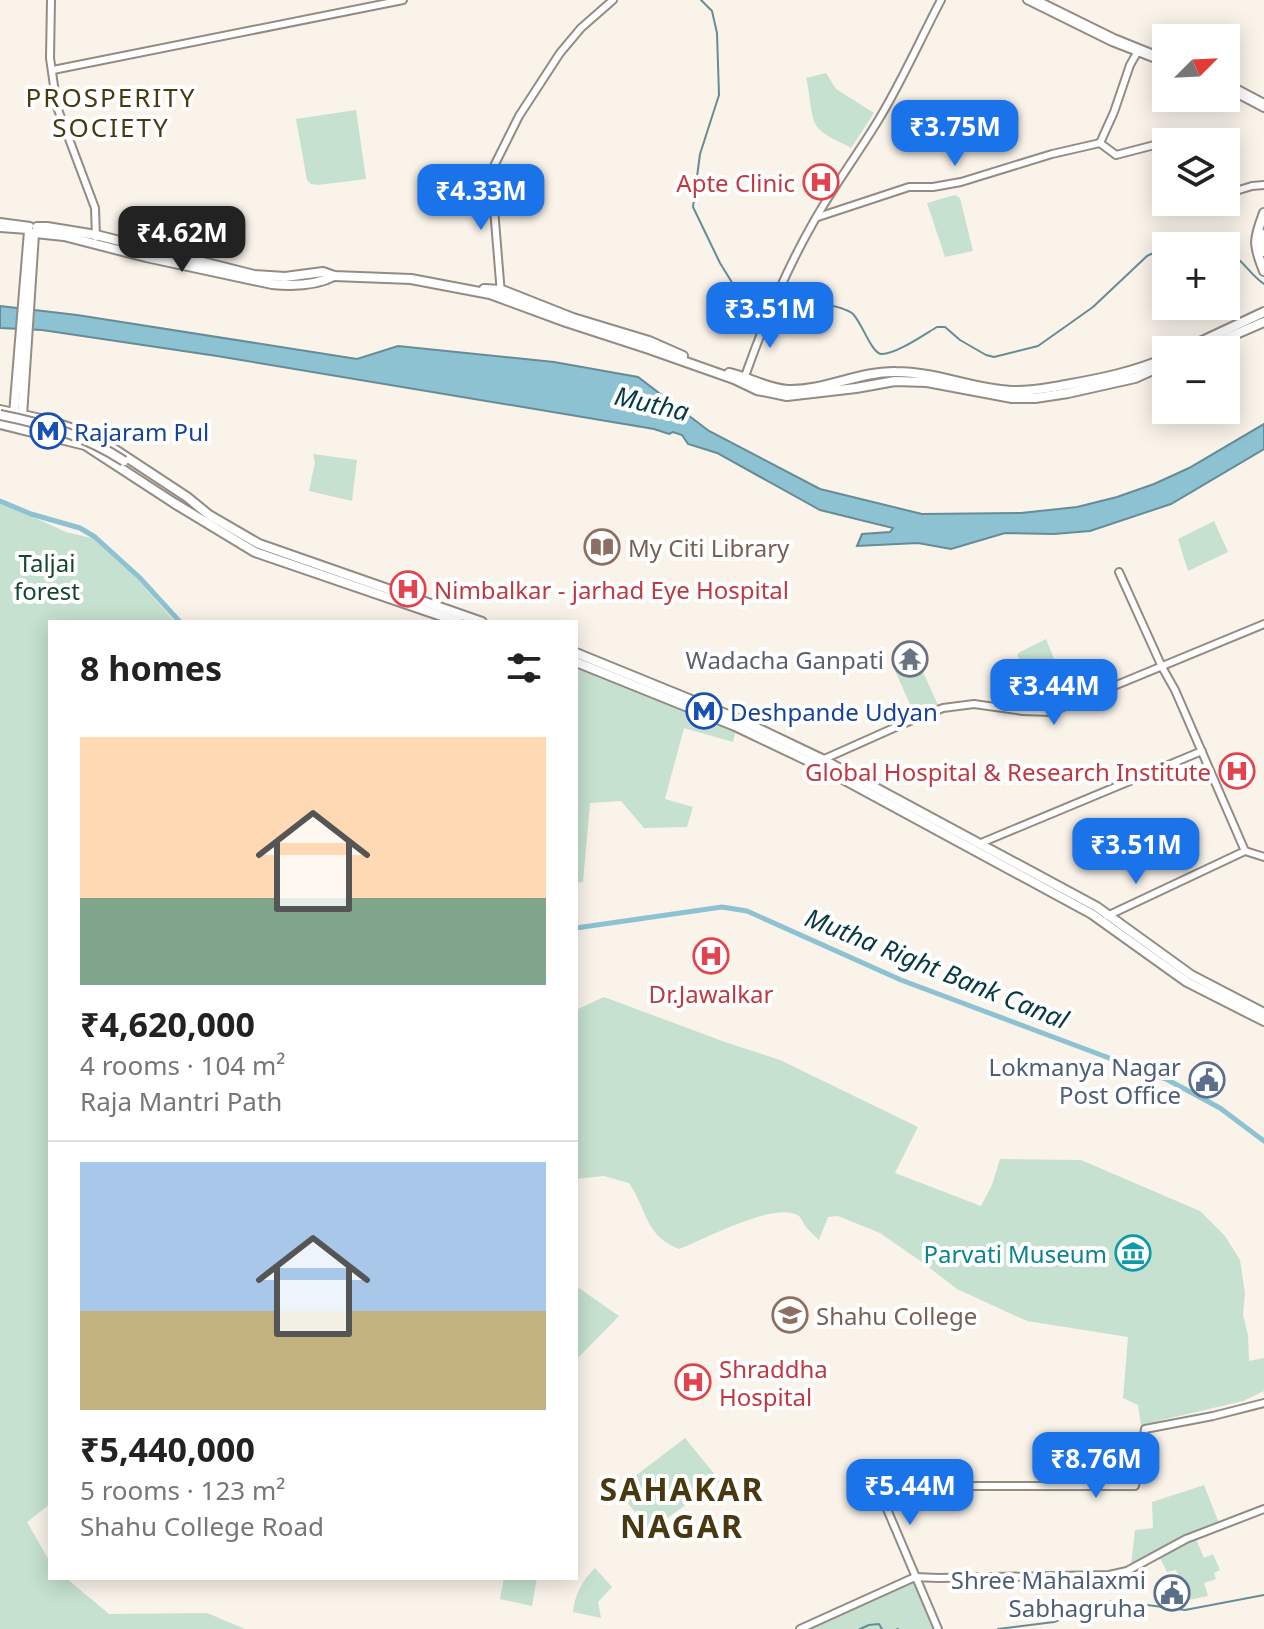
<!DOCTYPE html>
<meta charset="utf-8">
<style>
:root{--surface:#fff;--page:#f2f2f2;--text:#222;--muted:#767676;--line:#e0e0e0;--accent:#1a73e8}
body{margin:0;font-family:"Noto Sans",sans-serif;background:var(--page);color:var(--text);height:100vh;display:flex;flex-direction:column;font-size:30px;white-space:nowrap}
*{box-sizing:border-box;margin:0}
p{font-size:26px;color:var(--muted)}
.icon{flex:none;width:44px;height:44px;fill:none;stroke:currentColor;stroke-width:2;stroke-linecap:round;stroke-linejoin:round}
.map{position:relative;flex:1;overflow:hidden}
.details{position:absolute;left:48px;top:620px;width:530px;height:960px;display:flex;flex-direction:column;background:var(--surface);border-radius:0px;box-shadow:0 4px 20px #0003}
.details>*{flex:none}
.needle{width:52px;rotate:66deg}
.fabs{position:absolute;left:1152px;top:24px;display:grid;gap:16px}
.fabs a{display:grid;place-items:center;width:88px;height:88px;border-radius:0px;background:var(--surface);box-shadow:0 4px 20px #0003;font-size:40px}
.price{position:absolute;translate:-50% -68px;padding:0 18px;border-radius:16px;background:var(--accent);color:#fff;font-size:26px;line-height:52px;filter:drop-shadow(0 2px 4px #0008)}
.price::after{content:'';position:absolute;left:50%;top:48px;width:24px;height:18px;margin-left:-12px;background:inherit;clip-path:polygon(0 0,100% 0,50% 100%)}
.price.selected{background:#222;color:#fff}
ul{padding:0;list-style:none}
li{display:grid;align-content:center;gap:16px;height:424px;padding:0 32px}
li+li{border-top:2px solid var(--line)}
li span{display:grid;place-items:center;height:248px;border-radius:0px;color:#555}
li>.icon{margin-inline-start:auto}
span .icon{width:144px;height:144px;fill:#fffc;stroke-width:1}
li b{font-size:34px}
h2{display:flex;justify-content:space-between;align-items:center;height:96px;padding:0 32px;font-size:34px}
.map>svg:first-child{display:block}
</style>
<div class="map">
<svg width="1264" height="1629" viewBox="0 0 1264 1629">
<rect width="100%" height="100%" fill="#f9f3ea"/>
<g fill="#c6e1d0">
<path d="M 826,73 L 836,89 L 874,113 L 851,148 C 841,142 826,137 818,128 C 810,119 810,91 806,78 Z"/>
<polygon points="356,110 366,179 318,185 311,184 307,180 296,119"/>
<polygon points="955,195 960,198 973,251 945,257 927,203"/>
<polygon points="313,454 357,460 352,501 309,491 315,462"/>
<polygon points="0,502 66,532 95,539 116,555 175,622 50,622 50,1504 27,1522 50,1562 50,1578 66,1578 109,1614 207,1613 245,1629 0,1629"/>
<polygon points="1214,521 1228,552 1188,571 1178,539"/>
<polygon points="1046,639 1058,669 1033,681 1017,655 1020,652"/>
<polygon points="918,661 938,705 914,713 895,671"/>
<polygon points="576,668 736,729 733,742 684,728 665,799 693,807 687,827 644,828 621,801 590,803 583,882 576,883"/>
<path d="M 604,997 L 725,1042 L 780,1060 L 918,1127 L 895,1173 L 981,1206 L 992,1185 L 1000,1159 L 1081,1160 L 1200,1211 L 1225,1236 L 1240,1260 L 1245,1293 L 1243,1315 L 1248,1335 L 1249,1361 L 1264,1358 L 1264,1391 L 1243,1401 L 1141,1425 L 1138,1405 L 1123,1398 L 1128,1337 L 1027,1321 L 957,1289 L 926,1265 L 880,1233 L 838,1216 L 828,1217 L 819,1240 C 815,1236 810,1232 806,1227 C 803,1223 802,1219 799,1216 C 776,1200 703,1240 679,1249 C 645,1236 647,1209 629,1183 L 604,1176 L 576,1179 L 576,1010 Z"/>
<polygon points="576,1286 619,1316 576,1360"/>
<polygon points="685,1438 720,1481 650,1530 617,1490"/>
<polygon points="1204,1485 1220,1526 1131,1564 1135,1530 1153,1528 1152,1502"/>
<polygon points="1196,1539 1204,1558 1213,1554 1220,1570 1214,1573 1216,1579 1204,1583 1208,1596 1189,1600 1176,1570 1167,1572 1159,1556"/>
<path d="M 595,1568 L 612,1587 L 598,1602 L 601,1618 L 573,1612 C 575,1594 582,1581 595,1568 Z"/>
<polygon points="915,1577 938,1629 810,1629 810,1624"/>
<polygon points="504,1578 537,1578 532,1606 500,1599"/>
</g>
<polygon fill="#8cc2d1" stroke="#668c95" stroke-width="2" points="0,306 77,315 357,359 398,346 554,362 638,377 709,431 820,489 922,514 1021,513 1077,507 1117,497 1154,484 1189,468 1264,424 1264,449 1171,504 1090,531 1054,534 1005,533 951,549 918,543 857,546 862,534 890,532 893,528 820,510 717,453 688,444 682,435 673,432 669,434 654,429 217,356 42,330 0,328"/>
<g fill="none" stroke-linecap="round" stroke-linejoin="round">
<g stroke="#668c95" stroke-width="2">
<path d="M 701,0 L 712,11 L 717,33 L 719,95 L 700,154 L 693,207 L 720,263 L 736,289 L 749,301 C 762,300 774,298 787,299 C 801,300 843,305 853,314 C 862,323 871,352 881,354 C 895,355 925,334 937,327 L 945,327 L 960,340 L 986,355 L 994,357 L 1038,346 L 1093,307 L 1147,256 L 1166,247"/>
<path d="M 1168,246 C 1193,234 1190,236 1215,246"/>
<path d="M 1226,250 C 1243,259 1249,274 1264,284"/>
<polyline points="860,1629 869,1625 879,1624 882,1629"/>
<polyline points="897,1629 898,1629"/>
<polyline points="998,1629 1054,1622 1105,1602 1117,1601 1185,1610 1264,1595"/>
</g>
<g stroke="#8cc2d1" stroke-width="5">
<polyline points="0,501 31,514 80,528 95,537 139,577 180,622"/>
<polyline points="576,928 722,907 747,911 901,980 1168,1080 1220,1108 1264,1141"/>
</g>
<defs>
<g id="minor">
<polyline points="51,0 50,58 57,107 95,208 96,237"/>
<polyline points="1027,0 1112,42 1166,63"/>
<polyline points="1037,0 1114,38 1166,59"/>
<polyline points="53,70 403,0"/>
<polyline points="1226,83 1264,103"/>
<polyline points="1226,88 1264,108"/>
<polyline points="1100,143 1116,155 1193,135 1197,137 1200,142"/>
<polyline points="1100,143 1114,112 1130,65 1138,51"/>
<polyline points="1226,194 1252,186 1264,185"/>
<polyline points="818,217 909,187 933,187 961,182 1052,154 1100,143"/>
<polyline points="0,222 30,226"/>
<polyline points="0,228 28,230"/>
<polyline points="501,294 491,172 519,116 560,53 581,28 613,0"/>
<path d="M 744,379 C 763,325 785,272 813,223 C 833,187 858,154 879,119 C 902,81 920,40 941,0"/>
<polyline points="1119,572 1162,667 1175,690 1245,851"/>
<polyline points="822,760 905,723 943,708 974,704 1023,711 1051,712 1264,624"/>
<polyline points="981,843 1202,751"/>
<polyline points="1107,916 1245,851 1264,857"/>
<polyline points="800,1629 915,1577 938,1578 1109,1575 1127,1571 1186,1539 1264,1509"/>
<polyline points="938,1629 878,1488 901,1486 1135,1486 1145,1429 1213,1416 1264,1403"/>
</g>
<g id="major">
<path d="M 1264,213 C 1254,239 1253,244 1264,271"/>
<polyline points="37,227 47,227 96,235 254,275 285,277 323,272 334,276 411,279 490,294 566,322 649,349 734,379 757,390 787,396 856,388 895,381 927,382 1012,398 1035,398 1068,393 1135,378 1166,364"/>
<path d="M 35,233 L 64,236 L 146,257 L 272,284 C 293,286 315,286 334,276"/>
<polyline points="1263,252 1261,244 1264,234"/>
<polyline points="484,289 502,290 573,318 649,341 683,356"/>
<polyline points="1183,350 1264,312"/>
<polyline points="1199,350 1264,322"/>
<path d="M 729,373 C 749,377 767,389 788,390 C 825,391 860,371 896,372 C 935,372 973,389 1011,391 C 1029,392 1048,388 1066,385 C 1099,379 1135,372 1166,358"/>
<polyline points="0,410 50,421 79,431 105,443 187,497 209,515 259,544 482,622"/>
<polyline points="14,414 29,231"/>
<polyline points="22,416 34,234"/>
<polyline points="0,424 85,445 174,503 255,552 459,622"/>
<polyline points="576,653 738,719 822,759 1097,907 1191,975 1264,1013"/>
<polyline points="576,662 735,726 819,766 1092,914 1187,982 1264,1021"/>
</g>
</defs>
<use href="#minor" stroke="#928c84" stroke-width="10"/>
<use href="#major" stroke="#928c84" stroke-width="12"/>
<use href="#minor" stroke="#fff" stroke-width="6"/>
<use href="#major" stroke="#fff" stroke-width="8"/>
<defs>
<path id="major-bridge" d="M 0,415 C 45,424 86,436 124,461"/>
</defs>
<use href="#major-bridge" stroke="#928c84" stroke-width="12" stroke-linecap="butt"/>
<use href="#major-bridge" stroke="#fff" stroke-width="8"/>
</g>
<defs>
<symbol id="hospital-ring" viewBox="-11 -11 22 22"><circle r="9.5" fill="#fff" stroke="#e0444e" stroke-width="1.5"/><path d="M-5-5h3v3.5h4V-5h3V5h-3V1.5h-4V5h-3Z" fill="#e0444e"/></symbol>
<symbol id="metro-ring" viewBox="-11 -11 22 22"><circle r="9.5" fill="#fff" stroke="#1a4fb4" stroke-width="1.5"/><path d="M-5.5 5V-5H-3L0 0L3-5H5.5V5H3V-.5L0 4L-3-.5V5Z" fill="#1a4fb4"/></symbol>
<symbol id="library-ring" viewBox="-11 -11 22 22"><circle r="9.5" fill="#fff" stroke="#8d6e63" stroke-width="1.5"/><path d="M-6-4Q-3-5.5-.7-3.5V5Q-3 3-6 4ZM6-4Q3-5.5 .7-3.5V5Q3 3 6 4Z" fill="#8d6e63"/></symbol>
<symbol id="temple-ring" viewBox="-11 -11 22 22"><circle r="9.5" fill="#fff" stroke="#6b7280" stroke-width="1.5"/><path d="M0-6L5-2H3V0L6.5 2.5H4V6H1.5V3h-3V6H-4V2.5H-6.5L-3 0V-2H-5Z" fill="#6b7280"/></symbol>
<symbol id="civic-ring" viewBox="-11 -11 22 22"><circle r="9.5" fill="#fff" stroke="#5c6f8a" stroke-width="1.5"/><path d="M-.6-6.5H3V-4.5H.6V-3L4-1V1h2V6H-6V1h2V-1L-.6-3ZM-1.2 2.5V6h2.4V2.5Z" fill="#5c6f8a"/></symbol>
<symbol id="museum-ring" viewBox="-11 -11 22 22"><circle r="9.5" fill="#fff" stroke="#0f9aa8" stroke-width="1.5"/><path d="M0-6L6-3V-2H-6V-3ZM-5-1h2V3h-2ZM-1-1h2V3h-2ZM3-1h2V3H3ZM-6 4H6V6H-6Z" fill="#0f9aa8"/></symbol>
<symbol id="university-ring" viewBox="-11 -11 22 22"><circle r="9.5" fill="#fff" stroke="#8d6e63" stroke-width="1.5"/><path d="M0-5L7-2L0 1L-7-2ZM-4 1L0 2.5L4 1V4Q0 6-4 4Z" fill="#8d6e63"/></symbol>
</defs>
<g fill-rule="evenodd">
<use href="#hospital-ring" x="801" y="162" width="40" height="40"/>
<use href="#metro-ring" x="28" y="411" width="40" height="40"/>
<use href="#library-ring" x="582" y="527" width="40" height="40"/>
<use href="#hospital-ring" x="388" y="569" width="40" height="40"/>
<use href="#temple-ring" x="890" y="639" width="40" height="40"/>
<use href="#metro-ring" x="684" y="691" width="40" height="40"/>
<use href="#hospital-ring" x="1217" y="751" width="40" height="40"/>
<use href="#hospital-ring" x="691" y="936" width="40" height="40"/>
<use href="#civic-ring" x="1187" y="1060" width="40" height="40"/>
<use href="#museum-ring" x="1113" y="1233" width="40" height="40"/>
<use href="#university-ring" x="770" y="1295" width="40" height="40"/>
<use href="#hospital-ring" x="673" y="1362" width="40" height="40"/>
<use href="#civic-ring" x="1152" y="1573" width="40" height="40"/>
</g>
<g text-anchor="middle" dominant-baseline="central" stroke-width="8" stroke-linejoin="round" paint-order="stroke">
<g font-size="24" fill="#be3a42" stroke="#fff" text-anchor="end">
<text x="795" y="182">Apte Clinic</text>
<text x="434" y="589" text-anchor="start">Nimbalkar - jarhad Eye Hospital</text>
<text x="1211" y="771">Global Hospital &amp; Research Institute</text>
<text x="711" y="993" text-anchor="middle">Dr.Jawalkar</text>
<text x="719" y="1368" text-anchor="start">Shraddha<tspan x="719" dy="28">Hospital</tspan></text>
</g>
<g font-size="24" fill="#164399" stroke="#fff" text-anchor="start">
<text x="74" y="431">Rajaram Pul</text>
<text x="730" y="711">Deshpande Udyan</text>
</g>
<g font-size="24" fill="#785e54" stroke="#fff" text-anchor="start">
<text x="628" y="547">My Citi Library</text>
<text x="816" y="1315">Shahu College</text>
</g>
<g font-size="24" fill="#13482e" stroke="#fff">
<text x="47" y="562">Taljai<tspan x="47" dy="28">forest</tspan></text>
</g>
<g font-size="24" fill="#5b616d" stroke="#fff" text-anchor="end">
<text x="884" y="659">Wadacha Ganpati</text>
</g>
<g font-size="24" fill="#4e5e75" stroke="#fff" text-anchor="end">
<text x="1181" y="1066">Lokmanya Nagar<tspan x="1181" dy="28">Post Office</tspan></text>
<text x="1146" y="1579">Shree Mahalaxmi<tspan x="1146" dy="28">Sabhagruha</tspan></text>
</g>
<g font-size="24" fill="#0d838f" stroke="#fff" text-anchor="end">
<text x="1107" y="1253">Parvati Museum</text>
</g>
<g font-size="26" letter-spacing="2" fill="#483911" stroke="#fff">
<text x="111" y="97">PROSPERITY<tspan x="111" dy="30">SOCIETY</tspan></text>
</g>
<g font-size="26" font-style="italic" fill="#053944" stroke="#fff">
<text transform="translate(652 403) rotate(13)">Mutha</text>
<text transform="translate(937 968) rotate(22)">Mutha Right Bank Canal</text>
</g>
<g font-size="32" font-weight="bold" letter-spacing="2" fill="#483911" stroke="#fff">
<text x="682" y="1488">SAHAKAR<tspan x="682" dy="37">NAGAR</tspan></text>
</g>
</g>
</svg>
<div class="fabs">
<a><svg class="needle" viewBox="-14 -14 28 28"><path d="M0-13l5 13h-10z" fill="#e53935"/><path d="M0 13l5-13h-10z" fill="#767676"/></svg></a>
<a><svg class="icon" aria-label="layers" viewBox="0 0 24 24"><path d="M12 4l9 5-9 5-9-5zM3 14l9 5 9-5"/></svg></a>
<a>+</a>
<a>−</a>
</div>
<b class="price" style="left:955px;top:168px">₹3.75M</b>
<b class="price" style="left:481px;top:232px">₹4.33M</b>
<b class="price selected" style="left:182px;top:274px">₹4.62M</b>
<b class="price" style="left:770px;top:350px">₹3.51M</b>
<b class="price" style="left:1054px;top:727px">₹3.44M</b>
<b class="price" style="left:1136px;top:886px">₹3.51M</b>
<b class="price" style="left:1096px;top:1500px">₹8.76M</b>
<b class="price" style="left:910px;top:1527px">₹5.44M</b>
<section class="details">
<h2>8 homes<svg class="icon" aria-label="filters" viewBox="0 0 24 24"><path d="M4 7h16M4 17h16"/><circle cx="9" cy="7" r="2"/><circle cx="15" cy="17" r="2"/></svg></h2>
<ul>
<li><span style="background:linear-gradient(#ffd9b3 65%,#7fa58c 0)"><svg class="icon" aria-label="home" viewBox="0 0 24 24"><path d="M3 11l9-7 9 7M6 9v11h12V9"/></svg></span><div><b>₹4,620,000</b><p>4 rooms · 104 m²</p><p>Raja Mantri Path</p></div></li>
<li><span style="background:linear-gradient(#a9c7e8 60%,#c2b280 0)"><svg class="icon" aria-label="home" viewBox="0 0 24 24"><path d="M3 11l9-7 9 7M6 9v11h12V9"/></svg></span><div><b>₹5,440,000</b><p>5 rooms · 123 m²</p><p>Shahu College Road</p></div></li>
</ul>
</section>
</div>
